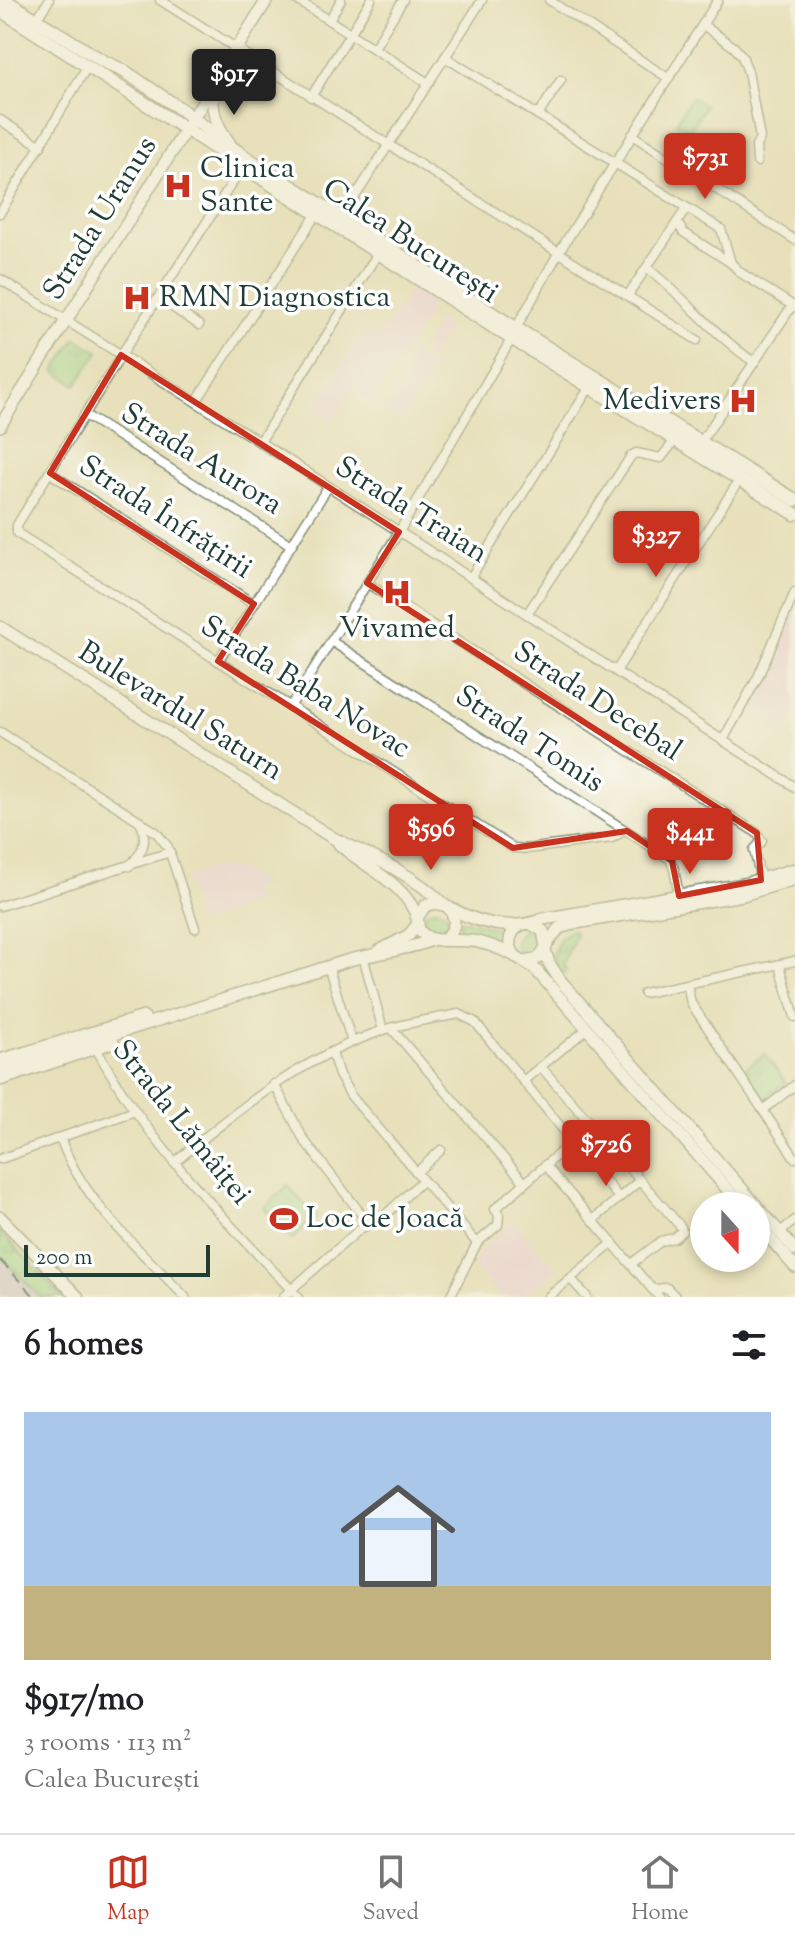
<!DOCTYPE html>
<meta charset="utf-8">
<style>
:root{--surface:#fff;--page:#f6f6f6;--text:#202124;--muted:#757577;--line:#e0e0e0;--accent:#c8321e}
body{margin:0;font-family:"Sorts Mill Goudy",serif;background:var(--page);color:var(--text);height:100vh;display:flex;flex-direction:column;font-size:30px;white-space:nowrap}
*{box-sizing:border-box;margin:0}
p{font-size:26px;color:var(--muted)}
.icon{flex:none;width:44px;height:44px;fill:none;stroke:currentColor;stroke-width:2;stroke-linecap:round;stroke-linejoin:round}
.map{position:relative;height:1297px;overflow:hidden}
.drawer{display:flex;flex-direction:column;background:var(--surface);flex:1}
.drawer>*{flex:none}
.needle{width:52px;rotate:159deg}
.buttons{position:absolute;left:690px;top:1192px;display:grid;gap:16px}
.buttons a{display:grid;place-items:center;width:80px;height:80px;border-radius:50%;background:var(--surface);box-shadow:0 4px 12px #0003;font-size:40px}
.scale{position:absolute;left:24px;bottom:20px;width:186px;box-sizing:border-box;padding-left:8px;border:4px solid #1f3d34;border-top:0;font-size:22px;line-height:28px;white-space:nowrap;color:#1f3d34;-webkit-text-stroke:6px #fff;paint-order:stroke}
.price{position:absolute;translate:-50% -68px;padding:0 18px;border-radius:8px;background:var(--accent);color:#fff;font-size:26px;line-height:52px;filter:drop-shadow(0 2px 4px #0008)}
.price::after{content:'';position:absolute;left:50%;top:48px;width:24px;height:18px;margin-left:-12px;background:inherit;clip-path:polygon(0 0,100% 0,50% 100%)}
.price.current{background:#222;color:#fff}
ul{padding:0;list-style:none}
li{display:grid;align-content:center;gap:16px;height:424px;padding:0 24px}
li+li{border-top:2px solid var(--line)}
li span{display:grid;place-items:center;height:248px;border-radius:0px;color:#555}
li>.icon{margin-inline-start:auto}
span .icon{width:144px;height:144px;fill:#fffc;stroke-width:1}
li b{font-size:34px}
h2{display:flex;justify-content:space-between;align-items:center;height:96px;padding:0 24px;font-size:34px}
.menu{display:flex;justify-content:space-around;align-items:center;height:112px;border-top:2px solid var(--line);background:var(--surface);font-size:22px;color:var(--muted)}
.menu a{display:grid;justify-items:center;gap:4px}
.menu .current{color:var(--accent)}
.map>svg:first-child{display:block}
</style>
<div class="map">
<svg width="795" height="1297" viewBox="0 0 795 1297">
<defs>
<pattern id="grass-tufts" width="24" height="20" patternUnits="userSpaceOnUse" patternTransform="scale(2)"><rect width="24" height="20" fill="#98d489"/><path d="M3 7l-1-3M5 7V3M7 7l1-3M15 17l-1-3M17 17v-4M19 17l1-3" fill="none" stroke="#7bad71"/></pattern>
</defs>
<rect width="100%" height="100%" fill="#fff"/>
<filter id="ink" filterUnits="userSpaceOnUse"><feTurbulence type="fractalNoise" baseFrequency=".0125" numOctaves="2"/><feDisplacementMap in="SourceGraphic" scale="16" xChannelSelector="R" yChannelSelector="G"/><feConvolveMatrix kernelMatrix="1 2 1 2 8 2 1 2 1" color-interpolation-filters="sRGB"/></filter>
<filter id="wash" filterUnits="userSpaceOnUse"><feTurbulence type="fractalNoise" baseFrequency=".006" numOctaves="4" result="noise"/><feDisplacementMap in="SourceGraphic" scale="32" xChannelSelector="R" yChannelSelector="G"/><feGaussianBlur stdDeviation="1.8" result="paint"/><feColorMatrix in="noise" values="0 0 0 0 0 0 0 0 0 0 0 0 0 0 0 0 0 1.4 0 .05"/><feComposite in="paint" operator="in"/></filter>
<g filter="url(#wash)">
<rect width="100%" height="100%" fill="#e7e0ba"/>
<g fill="#efd0e6">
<polygon points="415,286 434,299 427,309 430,312 407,347 409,349 399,363 397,362 374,399 389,408 406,376 409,377 413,372 405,366 413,352 422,357 428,346 425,344 441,319 443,321 442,324 449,328 427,362 435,368 402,421 352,391 332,421 312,409 364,332 378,339"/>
<polygon points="795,598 795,712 783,730 746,707"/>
<polygon points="216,867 239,870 263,884 250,888 255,903 199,923 185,877"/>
<polygon points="514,1222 557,1270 524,1297 501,1297 472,1266 486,1244"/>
</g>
<polygon fill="#cdbed2" points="0,1255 40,1297 0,1297"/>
<g fill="url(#grass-tufts)" stroke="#5c885e" stroke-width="2">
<polygon points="76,338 99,352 76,385 55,371"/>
<circle cx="436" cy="922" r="13"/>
<polygon points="461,920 504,929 501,945 457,937"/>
<polygon points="573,929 576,935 563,964 566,970 563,975 558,969 553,953 561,937"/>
<circle cx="528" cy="943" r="13"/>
<polygon points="765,1054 786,1083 762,1101 741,1071"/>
<polygon points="0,1231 63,1297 40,1297 0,1255"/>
</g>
<g fill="#98d489" stroke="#5c885e" stroke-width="2">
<polygon points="691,97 705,105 690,131 676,123"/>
<polygon points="288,1185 316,1217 292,1240 264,1208"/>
</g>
</g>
<g filter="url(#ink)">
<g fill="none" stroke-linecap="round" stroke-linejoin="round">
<defs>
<g id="street">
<polyline points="160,0 697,340"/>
<polyline points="297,0 428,83"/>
<polyline points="549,0 668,78"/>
<polyline points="36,20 49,0"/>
<polyline points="329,20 341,0"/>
<polyline points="703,25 734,47 742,56 748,72 760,138 756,146 757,162"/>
<polyline points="374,48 403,0"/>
<polyline points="445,57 721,229 731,263"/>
<polyline points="311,97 371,0"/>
<polyline points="538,115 561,80"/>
<polyline points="0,120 41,146"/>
<polyline points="632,135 795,240"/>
<polyline points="243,166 123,352 17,525 17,533 513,848 527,849 612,838 620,833 622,828"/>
<polyline points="0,213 87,67"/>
<polyline points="342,217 482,0"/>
<polyline points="677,222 683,232 731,263 741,273 795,307"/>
<path d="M 647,268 C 685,297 714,335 754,362"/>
<polyline points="0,279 260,442 795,787"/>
<polyline points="628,295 686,209"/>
<polyline points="158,298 199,325"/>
<polyline points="516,328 559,252 718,0"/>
<polyline points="196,402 317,213"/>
<polyline points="85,415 291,545"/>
<polyline points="260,442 378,253"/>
<polyline points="701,442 792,306"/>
<polyline points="50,473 254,604"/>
<polyline points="471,577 591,385"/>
<polyline points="367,583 757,833 762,841 754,850 761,880"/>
<polyline points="527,614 631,456 636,453 661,458 676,439"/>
<polyline points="331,641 670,859 674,869 679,896"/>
<polyline points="218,661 328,487"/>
<polyline points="616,671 740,479"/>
<polyline points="290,707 399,532 512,338"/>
<path d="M 0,732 L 140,821 C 148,840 144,852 129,866"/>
<polyline points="723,740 758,677 795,592"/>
<polyline points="140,822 156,832 168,847 195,928"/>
<polyline points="0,906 170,852"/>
<polyline points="363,956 383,1030"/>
<polyline points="328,966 352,1042"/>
<polyline points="780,966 795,1017"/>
<polyline points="687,985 691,1003 795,1158"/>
<polyline points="644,993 795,961"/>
<polyline points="391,1028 525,1183"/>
<path d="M 96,1048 C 147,1143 225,1219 298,1297"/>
<polyline points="332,1053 339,1075 351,1096 477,1243"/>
<polyline points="541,1067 681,1227 682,1231 674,1238 661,1241 631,1264"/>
<polyline points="523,1081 588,1028"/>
<polyline points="274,1084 304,1140 369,1224"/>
<polyline points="763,1110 795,1085"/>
<path d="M 60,1137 C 82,1202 139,1248 185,1297"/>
<polyline points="576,1144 583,1147 598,1134"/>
<polyline points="0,1159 135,1111"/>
<path d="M 174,1163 C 237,1110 302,1058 381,1031 C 406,1022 434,1019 459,1014 L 475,1022 L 619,1198"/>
<polyline points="545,1165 659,1297"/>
<polyline points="418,1171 441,1150"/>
<polyline points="593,1220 639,1181"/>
<polyline points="779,1233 795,1220"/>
<polyline points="571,1279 587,1297"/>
<polyline points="652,1289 667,1288 676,1297"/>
<polyline points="283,1297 360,1229 383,1217 422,1181"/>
<polyline points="450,1297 477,1243 498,1225 499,1215 495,1209 572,1142"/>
<polyline points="548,1297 613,1243"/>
</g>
<g id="secondary">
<path d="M 214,88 C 210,108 217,127 229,142"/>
<polyline points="0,426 267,0"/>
<path d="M 0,627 L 333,838 C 369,855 415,875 443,904"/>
<path d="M 339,844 C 364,867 407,884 417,918"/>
<path d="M 441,940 C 455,933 458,921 449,908"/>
<polyline points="547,944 559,928 576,923 743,895 795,879"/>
<polyline points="545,950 549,963 560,980 795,1250"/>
<polyline points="379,951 409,935 417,925"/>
<path d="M 514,954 C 507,943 509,934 519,926"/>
<polyline points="525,961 539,958 546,947 543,931 531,924"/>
<polyline points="0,1060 144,1017"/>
<path d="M 0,1070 L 346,961 C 375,953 404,951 432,940"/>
<polyline points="0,1080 113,1042"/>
<path d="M 742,1206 L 535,969 C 518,956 499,947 478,942 C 458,937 432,947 419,930 L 417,918 L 425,906 C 441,899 452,910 467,916 C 491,926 518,929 543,919 L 744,884 L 795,869"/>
<polyline points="0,1217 78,1297"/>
<polyline points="756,1222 795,1267"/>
</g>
<g id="primary">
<polyline points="5,0 103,61 124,71 179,108 241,154 506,322 795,500"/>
<polyline points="0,10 501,332 795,514"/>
</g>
</defs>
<use href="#street" stroke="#838e77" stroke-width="11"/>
<use href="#secondary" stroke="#838e77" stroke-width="14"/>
<use href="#primary" stroke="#838e77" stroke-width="15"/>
<use href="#street" stroke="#fff" stroke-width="8"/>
<use href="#secondary" stroke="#fff" stroke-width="11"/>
<use href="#primary" stroke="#fff" stroke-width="12"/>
<g stroke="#1f3d34" stroke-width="2" stroke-dasharray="12 6" stroke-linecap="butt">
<polyline points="0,1260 35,1297"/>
<polyline points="0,1294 3,1297"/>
</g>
</g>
</g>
<path d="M0 0H795V1297H0ZM 121,355 L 399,532 L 367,583 L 757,833 L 761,880 L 679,896 L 672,861 L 627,831 L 513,848 L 218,661 L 254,604 L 50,473 Z" fill="#e7e0ba" fill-opacity=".55" fill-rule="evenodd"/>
<path fill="none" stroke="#c8321e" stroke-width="6" stroke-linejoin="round" d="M 121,355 L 399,532 L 367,583 L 757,833 L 761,880 L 679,896 L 672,861 L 627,831 L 513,848 L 218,661 L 254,604 L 50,473 Z"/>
<defs>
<symbol id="hospital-bare" viewBox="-9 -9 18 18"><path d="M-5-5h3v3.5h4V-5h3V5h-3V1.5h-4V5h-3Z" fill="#c8321e" stroke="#fff" stroke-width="2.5" paint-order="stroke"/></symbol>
<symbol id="stadium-bare" viewBox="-9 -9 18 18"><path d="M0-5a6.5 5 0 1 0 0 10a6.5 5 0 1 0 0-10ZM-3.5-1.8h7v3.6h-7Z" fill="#c8321e" stroke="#fff" stroke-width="2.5" paint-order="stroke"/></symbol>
</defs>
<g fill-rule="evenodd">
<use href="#hospital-bare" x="158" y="166" width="40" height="40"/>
<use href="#hospital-bare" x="117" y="278" width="40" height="40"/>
<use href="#hospital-bare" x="723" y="381" width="40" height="40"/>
<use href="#hospital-bare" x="377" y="572" width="40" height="40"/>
<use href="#stadium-bare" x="264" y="1199" width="40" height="40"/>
</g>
<g text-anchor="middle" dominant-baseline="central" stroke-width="7" stroke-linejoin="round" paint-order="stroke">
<g font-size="30" fill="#1f3d34" stroke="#fff" text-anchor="start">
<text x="200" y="169">Clinica<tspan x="200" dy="34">Sante</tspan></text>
<text x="159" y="298">RMN Diagnostica</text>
<text x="721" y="401" text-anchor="end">Medivers</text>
<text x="397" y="629" text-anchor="middle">Vivamed</text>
<text x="306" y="1219">Loc de Joacă</text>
</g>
<g font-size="30" fill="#1f3d34" stroke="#fff">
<text transform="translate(101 219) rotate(-58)">Strada Uranus</text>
<text transform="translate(410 242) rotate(33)">Calea București</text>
<text transform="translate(201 460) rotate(32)">Strada Aurora</text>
<text transform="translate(411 511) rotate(32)">Strada Traian</text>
<text transform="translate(165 518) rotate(33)">Strada Înfrățirii</text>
<text transform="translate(305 688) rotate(32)">Strada Baba Novac</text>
<text transform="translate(597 702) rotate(33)">Strada Decebal</text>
<text transform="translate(180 712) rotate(32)">Bulevardul Saturn</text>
<text transform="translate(529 740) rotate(33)">Strada Tomis</text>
<text transform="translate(181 1123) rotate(51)">Strada Lămâiței</text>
</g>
</g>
</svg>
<div class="buttons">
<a><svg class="needle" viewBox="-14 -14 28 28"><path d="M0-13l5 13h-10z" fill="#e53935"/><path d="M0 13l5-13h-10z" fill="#757577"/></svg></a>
</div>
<div class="scale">200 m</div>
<b class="price current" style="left:234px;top:117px">$917</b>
<b class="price" style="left:705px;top:201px">$731</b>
<b class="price" style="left:656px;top:579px">$327</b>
<b class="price" style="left:431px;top:872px">$596</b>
<b class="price" style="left:690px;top:876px">$441</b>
<b class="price" style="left:606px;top:1188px">$726</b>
</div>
<section class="drawer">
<h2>6 homes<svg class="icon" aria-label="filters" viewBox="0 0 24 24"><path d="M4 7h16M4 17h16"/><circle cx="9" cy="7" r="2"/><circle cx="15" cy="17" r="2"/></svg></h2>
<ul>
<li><span style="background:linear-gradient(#a9c7e8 70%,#c2b280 0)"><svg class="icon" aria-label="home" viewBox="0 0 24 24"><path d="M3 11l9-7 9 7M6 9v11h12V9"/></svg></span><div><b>$917/mo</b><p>3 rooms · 113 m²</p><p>Calea București</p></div></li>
</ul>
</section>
<nav class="menu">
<a class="current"><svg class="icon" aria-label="map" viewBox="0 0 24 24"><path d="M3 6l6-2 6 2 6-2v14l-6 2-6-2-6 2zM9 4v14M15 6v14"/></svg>Map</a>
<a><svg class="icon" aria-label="saved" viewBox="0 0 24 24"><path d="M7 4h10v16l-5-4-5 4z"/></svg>Saved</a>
<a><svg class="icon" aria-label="home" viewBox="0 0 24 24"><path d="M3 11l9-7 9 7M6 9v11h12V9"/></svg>Home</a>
</nav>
